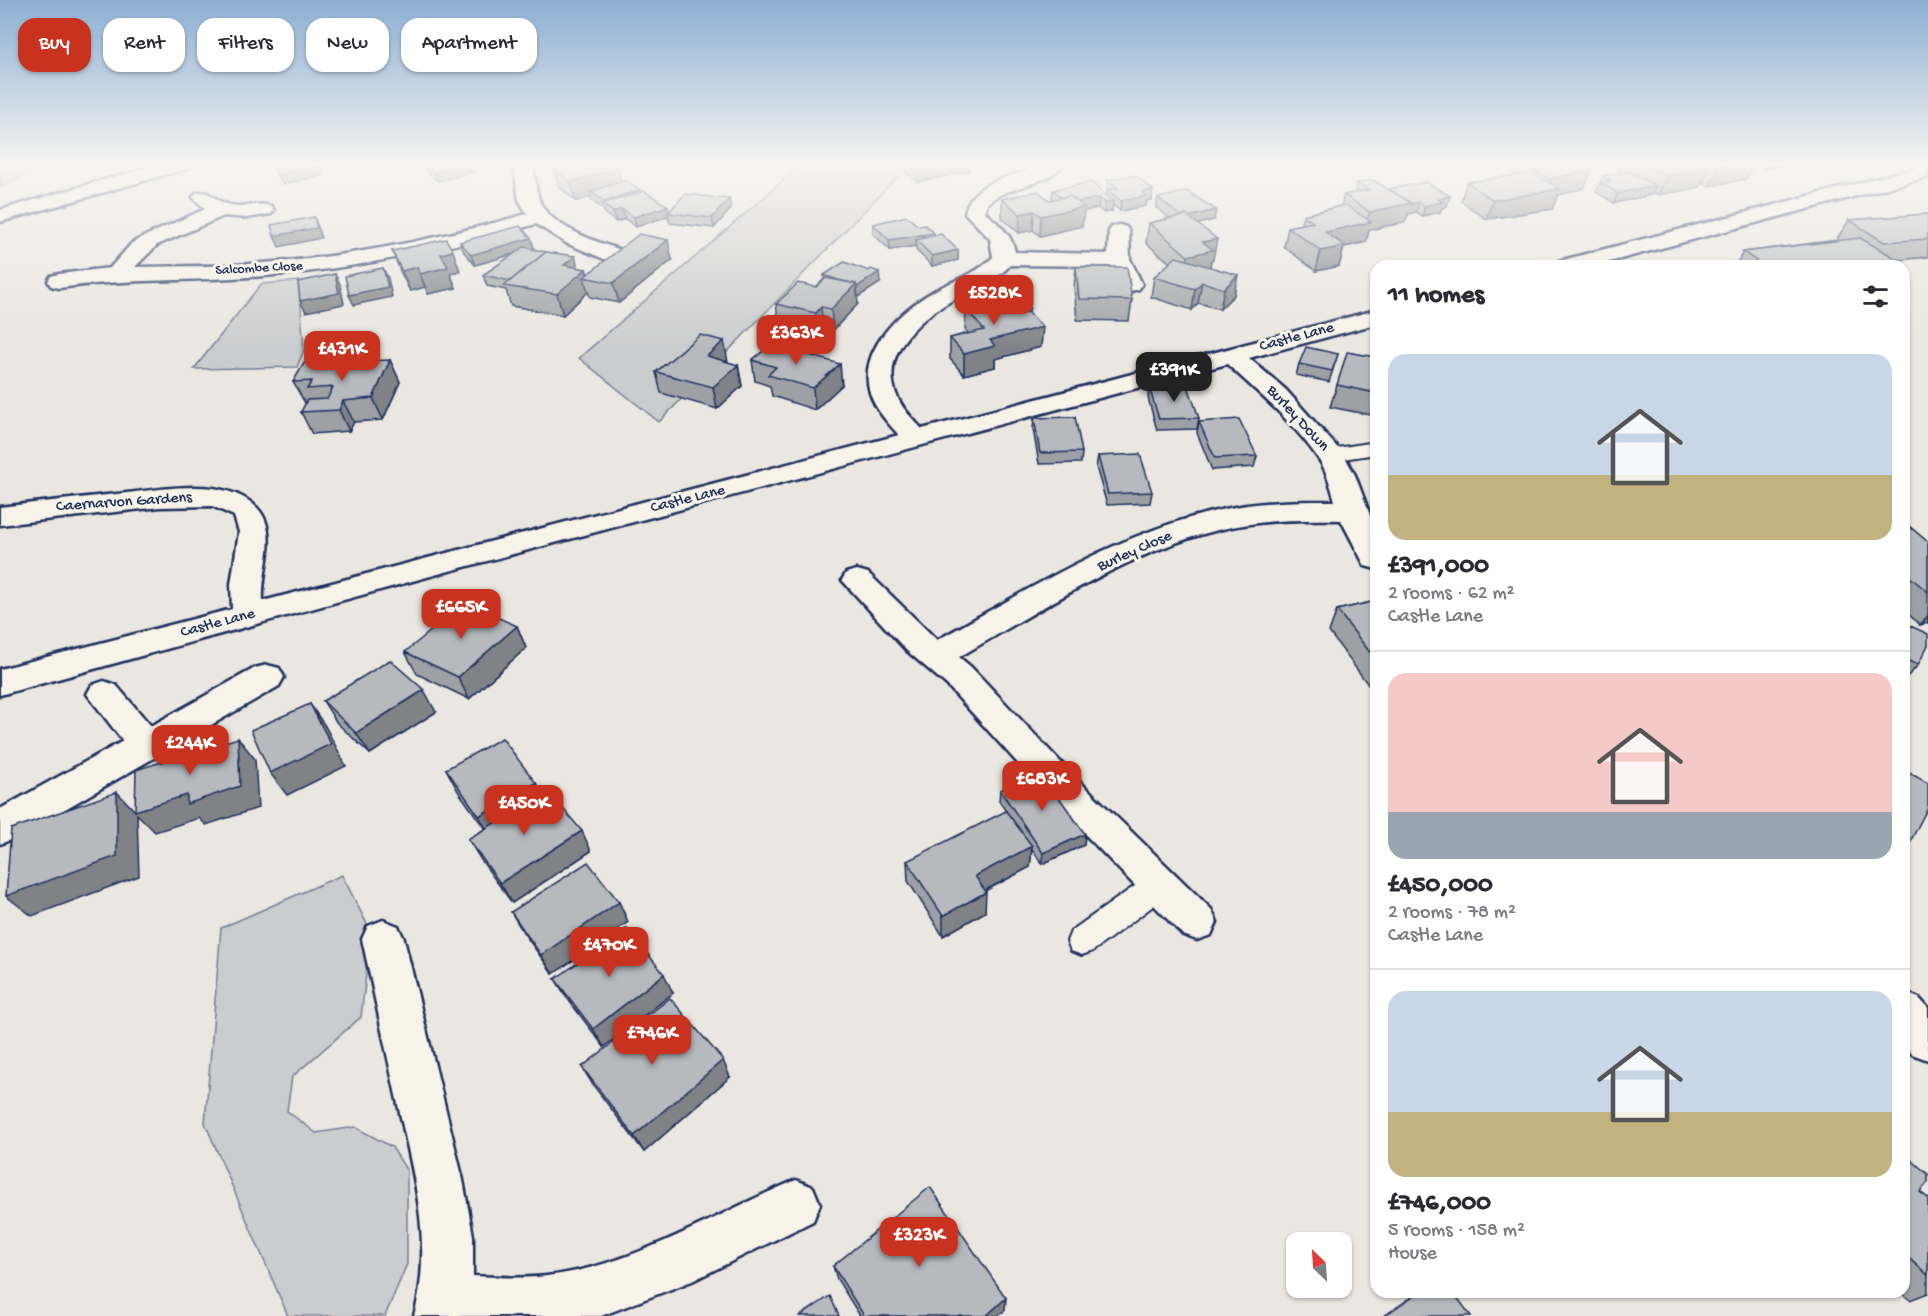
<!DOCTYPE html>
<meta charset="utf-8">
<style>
:root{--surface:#fff;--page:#f2f2f3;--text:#2b2b33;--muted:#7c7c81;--line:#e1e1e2;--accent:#c8321e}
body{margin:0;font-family:"Gochi Hand",sans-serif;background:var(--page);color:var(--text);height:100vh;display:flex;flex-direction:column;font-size:22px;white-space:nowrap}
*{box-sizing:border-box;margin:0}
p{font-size:20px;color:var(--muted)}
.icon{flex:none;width:33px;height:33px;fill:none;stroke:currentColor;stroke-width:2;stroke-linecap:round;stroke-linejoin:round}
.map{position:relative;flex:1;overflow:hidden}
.panel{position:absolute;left:1370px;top:260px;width:540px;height:1038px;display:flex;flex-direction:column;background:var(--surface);border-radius:18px;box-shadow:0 2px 4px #0004}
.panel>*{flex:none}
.guide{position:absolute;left:18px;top:18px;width:570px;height:54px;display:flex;gap:12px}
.needle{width:39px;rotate:335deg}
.fabs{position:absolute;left:1286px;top:1232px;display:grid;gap:12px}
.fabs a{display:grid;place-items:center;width:66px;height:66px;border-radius:12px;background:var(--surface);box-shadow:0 2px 4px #0004;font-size:30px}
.price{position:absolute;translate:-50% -51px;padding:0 14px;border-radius:12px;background:var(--accent);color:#fff;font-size:20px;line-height:39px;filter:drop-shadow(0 2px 3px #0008)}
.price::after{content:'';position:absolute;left:50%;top:36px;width:18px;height:14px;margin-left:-9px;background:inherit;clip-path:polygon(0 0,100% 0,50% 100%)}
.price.active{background:#222;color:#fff}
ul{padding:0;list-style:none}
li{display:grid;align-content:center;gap:12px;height:318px;padding:0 18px}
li+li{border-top:2px solid var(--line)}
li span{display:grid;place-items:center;height:186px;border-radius:18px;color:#555}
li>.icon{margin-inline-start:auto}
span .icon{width:108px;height:108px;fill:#fffc;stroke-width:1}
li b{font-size:26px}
h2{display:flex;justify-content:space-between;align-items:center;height:72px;padding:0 18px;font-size:26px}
.tag{padding:0 21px;border-radius:18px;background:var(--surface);box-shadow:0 2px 4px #0004;font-size:21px;line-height:54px}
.tag.active{background:var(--accent);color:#fff}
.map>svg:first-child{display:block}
</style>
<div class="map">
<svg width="1928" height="1316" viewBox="0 0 1928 1316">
<rect width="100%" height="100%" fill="#eae7e0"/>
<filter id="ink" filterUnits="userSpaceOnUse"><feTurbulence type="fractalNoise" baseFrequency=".0167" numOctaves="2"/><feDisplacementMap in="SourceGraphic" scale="12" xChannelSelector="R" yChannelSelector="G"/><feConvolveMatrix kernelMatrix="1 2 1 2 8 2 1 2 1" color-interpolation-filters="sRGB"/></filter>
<g filter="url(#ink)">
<g fill="#cbcccd" stroke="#737e96" stroke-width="1.5">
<polygon points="0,164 50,164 50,165 0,187"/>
<polygon points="801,165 909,165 659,422 579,358"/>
<polygon points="299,281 304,350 297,367 194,369 261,284"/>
<polygon points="342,875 371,932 361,1017 292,1077 287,1111 316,1133 355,1127 392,1147 407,1171 407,1264 385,1316 288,1316 205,1123 221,928"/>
</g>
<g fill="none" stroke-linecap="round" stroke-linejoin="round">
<defs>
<g id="lane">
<polygon points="1376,442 1376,454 1330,461 1323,459 1320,455 1323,451 1330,449"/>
<polygon points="1159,872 1169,876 1173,885 1169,894 1093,951 1082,955 1071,951 1067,941 1071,931 1149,876"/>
</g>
<g id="street">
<path d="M 513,164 L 532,164 C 536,177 535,190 540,202 C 551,229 608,246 634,254 L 637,259 C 629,271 612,280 598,277 L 595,272 L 609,261 L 566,243 L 536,224 C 447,249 356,269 264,276 C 195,282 127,278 59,288 L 51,286 L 48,281 L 51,276 L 59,274 L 110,268 L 132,243 L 143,237 L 205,209 L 193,197 L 196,193 C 211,189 214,201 227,204 C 241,209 257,202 271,206 L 274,210 L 271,214 L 247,218 L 224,216 L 157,245 L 135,267 C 178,266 220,267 263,263 C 352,257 441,238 527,214 L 519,200 Z"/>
<path d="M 1041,164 L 1064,164 C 1046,187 1008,184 987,204 L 985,212 C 998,224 1012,234 1015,252 L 1108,254 L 1109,231 L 1112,227 L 1119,225 L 1126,227 L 1129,231 L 1130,259 L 1142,284 L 1139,289 L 1131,291 L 1123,289 L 1111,266 L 1010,265 C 994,283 971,289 951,301 C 918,319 879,355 897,396 C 902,409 913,419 922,429 L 1376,310 L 1376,324 L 1249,358 L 1286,390 L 1344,455 L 1355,475 L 1376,531 L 1376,569 L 1365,566 L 1341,520 C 1300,519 1258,520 1218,530 C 1125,553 1041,610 959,657 L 971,667 L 1069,771 L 1211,909 L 1217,922 L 1211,935 L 1197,940 L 1183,935 L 1043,791 L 947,685 L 906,650 L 842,580 L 846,573 L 857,570 L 868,573 L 937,640 C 1032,588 1127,527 1235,507 C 1268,501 1302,501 1335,501 C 1331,487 1327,471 1318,458 C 1293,422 1259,393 1227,364 L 427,577 L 0,695 L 0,669 L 232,609 L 231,584 L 239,532 L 234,516 L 212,506 L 160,507 L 0,525 L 0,507 C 42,502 85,497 127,493 C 154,490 186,485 213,488 C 233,491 257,500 265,520 C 275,545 261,574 263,601 L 899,435 C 888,423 875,409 870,393 C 857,350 900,311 934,291 C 954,280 977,274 993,257 L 990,239 L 965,213 C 972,178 1015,179 1041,164 Z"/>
<polygon points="1928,165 1928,177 1594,266 1556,266 1559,261"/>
<polygon points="267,665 279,668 284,677 279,686 13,839 0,844 0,809 123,741 87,694 92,685 104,681 116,685 151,726 255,668"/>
<path d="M 383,920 L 398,926 L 404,939 L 463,1180 L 473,1236 L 473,1276 C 498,1277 523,1279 547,1276 C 637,1265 714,1214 796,1180 L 813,1187 L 820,1204 L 813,1221 L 692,1281 L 601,1316 L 414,1316 C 434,1243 413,1172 397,1100 C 385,1046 374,993 362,939 L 368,926 Z"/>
<polygon points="1904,992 1919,998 1928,1008 1928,1060 1912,1054 1904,1044"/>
</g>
<polygon id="secondary" points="159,164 191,164 189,168 0,222 0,210"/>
</defs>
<use href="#lane" stroke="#1b2f5e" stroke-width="4"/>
<use href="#street" stroke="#1b2f5e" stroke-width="5"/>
<use href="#secondary" stroke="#1b2f5e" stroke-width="5"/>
<use href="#lane" fill="#f7f3e8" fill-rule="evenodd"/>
<use href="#street" fill="#f7f3e8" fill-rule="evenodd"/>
<use href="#secondary" fill="#f7f3e8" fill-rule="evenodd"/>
</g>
<g fill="#9da0a4" stroke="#1b2f5e" stroke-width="1.5">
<polygon points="420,165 478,165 472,166 474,172 438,181 427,172 426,168 424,168"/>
<polygon points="906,165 969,165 969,171 917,182 906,172"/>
<polygon points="1514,165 1582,165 1584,188 1558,195 1552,209 1486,219 1461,201 1467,182 1516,175 1511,172"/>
<polygon points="1621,165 1753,165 1746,179 1709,186 1702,182 1700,187 1658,195 1653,192 1651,195 1614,203 1596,192 1603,176 1618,174 1617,173"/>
<polygon points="1755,165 1787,165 1764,169"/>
<polygon points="273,167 323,175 283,184 278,177"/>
<polygon points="553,168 621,182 640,190 641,192 669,212 729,199 731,209 714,228 670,223 668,216 636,227 625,219 616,222 605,214 603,209 592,201 591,197 576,201 559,187"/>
<polygon points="1108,180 1152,200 1146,201 1146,206 1120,211 1113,205 1112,211 1104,213 1098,208 1084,211 1082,226 1040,236 1033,230 1019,233 1002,218 1002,199 1049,200 1052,199 1053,190 1107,196"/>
<polygon points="1357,183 1389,189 1450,196 1447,206 1442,208 1440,212 1422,216 1416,212 1408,214 1405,222 1369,230 1366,242 1344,247 1339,266 1316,271 1284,247 1288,227 1301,224 1303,215 1341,206 1344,195 1355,193"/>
<polygon points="1158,198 1214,220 1198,224 1213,259 1211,260 1210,267 1234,295 1220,309 1198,303 1192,310 1151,297 1154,277 1170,263 1146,243 1149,223 1170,218 1156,208"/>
<polygon points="1928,214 1928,257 1899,260 1895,266 1727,266 1736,265 1743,252 1837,240 1836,240 1849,220"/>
<polygon points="873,224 918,226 958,250 958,260 932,266 916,250 916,246 890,250 873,234"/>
<polygon points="460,242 534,248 532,249 578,268 586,269 588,274 672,260 619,303 590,297 588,292 563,315 511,306 506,290 487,286 483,275 514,254 475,265 464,252"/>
<polygon points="392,251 460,271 450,273 456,288 428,294 425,287 410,291 400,271"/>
<polygon points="1076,267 1132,300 1129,321 1077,320 1074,287"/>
<polygon points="824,275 880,283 857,297 858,304 833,330 823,328 818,333 779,325 776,304 816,287 824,279"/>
<polygon points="960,287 1010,297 1029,313 1041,347 995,359 995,367 964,375 950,359 950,338 968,333 965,330 966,309 969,308 960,297"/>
<polygon points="1338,354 1329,382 1296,375 1299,364"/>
<polygon points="1376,357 1376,416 1330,407 1337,385"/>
<polygon points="390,360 400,382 383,420 354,422 349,431 312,434 301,412 306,403 305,403 293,382"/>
<polygon points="752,360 842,385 815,410 772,396 770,386 755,381"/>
<polygon points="727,362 738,365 742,386 717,409 661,393 656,372"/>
<polygon points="1149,387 1199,418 1197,429 1157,430 1148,398"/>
<polygon points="1034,418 1082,452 1081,463 1039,464 1033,429"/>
<polygon points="1199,422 1257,456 1254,467 1212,470 1197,433"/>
<polygon points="1098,456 1152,492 1150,503 1107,505 1096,467"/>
<polygon points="1904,522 1928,542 1928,623 1920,625 1904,610"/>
<polygon points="1376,601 1376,689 1372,690 1329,632 1337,610"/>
<polygon points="1904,623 1918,665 1904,680"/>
<polygon points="517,626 526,648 469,699 417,674 405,652"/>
<polygon points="323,701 436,712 370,754 337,723"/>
<polygon points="446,769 536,783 542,794 591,851 512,903 481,860 468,839 485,829 458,791"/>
<polygon points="1000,790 1085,834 1084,845 1042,864 1032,849 1030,867 985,891 985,912 943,936 908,881 907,861 1010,817 999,801"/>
<polygon points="619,902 628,922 553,974 523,932 511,912"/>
<polygon points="555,979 673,993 604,1047 567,998"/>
<polygon points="582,1067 730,1077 644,1152 593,1085"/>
<polygon points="1904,1154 1920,1192 1928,1198 1928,1293 1910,1300 1900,1292 1904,1292"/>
<polygon points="833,1266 1005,1310 998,1316 860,1316 837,1279"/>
</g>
<g fill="#7f8286" stroke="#1b2f5e" stroke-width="1.5">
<polygon points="319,165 323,175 283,184 278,175"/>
<polygon points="462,165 478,165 472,166 474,172 438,181 434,172"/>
<polygon points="954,165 969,165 969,171 917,182 916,172"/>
<polygon points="1733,165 1753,165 1746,179 1709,186 1719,167"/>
<polygon points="1767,165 1787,165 1764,169"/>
<polygon points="1710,168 1700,187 1658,195 1667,176"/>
<polygon points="618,169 623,187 590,192 591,197 576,201 571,182"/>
<polygon points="1592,170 1584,188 1558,195 1552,209 1486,219 1493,200 1545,192 1550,179"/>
<polygon points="1656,186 1651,195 1614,203 1618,193"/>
<polygon points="640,190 642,200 606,206 604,201"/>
<polygon points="1153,190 1152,200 1146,201 1146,206 1120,211 1121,201 1142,192"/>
<polygon points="1450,196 1447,206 1442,208 1440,212 1422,216 1425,206 1438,199"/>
<polygon points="1099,198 1098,208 1084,211 1082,226 1040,236 1041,216 1069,204"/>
<polygon points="729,199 731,209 714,228 712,218"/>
<polygon points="1113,201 1112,211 1104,213 1105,203"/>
<polygon points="1419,202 1416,212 1408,214 1405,222 1369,230 1366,242 1344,247 1339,266 1316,271 1325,232 1366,223 1370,212 1411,203"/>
<polygon points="668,206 669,213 668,213 668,216 636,227 634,217"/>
<polygon points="622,209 625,219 616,222 613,212"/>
<polygon points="1216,210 1214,220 1182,228 1184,218"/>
<polygon points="1034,211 1033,230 1019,233 1020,214"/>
<polygon points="314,217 318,227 321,238 279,247 274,236"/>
<polygon points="934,233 934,244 916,240 916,246 890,250 889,240"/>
<polygon points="531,238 534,248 475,265 471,255"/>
<polygon points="1217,239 1213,259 1211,260 1209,270 1185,276 1188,256 1203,242"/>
<polygon points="668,240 672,260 619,303 613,283"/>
<polygon points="958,250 958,260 932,266 932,256"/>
<polygon points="453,251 460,271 450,273 456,288 428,294 420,274 441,254"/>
<polygon points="575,256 580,275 586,269 588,278 584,277 588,292 563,315 557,294 564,265"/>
<polygon points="1899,260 1895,266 1855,266"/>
<polygon points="417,267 425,287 410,291 402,271"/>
<polygon points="383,268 388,278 392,297 354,305 349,295"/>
<polygon points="879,272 880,283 858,297 857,287"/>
<polygon points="335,274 340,284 344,304 306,312 300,301"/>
<polygon points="1238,275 1234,295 1220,309 1224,289"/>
<polygon points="1202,282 1198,303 1192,310 1195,289"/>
<polygon points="856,284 858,304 833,330 831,309"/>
<polygon points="1030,304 1029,314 983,314"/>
<polygon points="821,307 823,328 818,333 816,313"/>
<polygon points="1043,327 1041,347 995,359 995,367 964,375 964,354 990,340"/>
<polygon points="724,341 728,362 707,356"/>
<polygon points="390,360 400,382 383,420 373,398"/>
<polygon points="840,364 842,385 815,410 813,388"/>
<polygon points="738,365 742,386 717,409 713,387"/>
<polygon points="343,401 354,422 349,431 339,410"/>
<polygon points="1928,616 1928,623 1920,625"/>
<polygon points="517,626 526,648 469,699 458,677"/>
<polygon points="1376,682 1376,689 1372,690"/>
<polygon points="424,690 436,712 370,754 356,733"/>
<polygon points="310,704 325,726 346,766 287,795 270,773"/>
<polygon points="238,738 255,759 258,808 206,825 199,818 155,832 137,814 139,876 32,916 6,896 117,792 135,811"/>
<polygon points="536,783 547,804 491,837 479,816"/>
<polygon points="582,831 591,851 512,903 500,883"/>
<polygon points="1085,834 1084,845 1042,864 1043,853"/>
<polygon points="1032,846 1030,867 974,896 975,876"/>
<polygon points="986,892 985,912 943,936 943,916"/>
<polygon points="619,902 628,922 553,974 541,955"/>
<polygon points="664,974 673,993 604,1047 593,1029"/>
<polygon points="723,1060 730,1077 644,1152 634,1136"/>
<polygon points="1006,1298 1005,1310 998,1316 986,1316"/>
</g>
<g fill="#b6babf" stroke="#1b2f5e" stroke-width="1.5">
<polygon points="285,165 319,165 278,175 273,167"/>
<polygon points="426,165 462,165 434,172"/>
<polygon points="566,165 613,165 618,169 571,182 553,168"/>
<polygon points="908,165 954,165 916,172"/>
<polygon points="1539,165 1582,165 1592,170 1550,179 1531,169 1542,166"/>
<polygon points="1645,165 1702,165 1710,168 1667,176"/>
<polygon points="1713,165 1733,165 1719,167"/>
<polygon points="1630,172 1656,186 1618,193 1600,183 1611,181 1603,176"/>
<polygon points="1533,173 1560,189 1493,200 1467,182"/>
<polygon points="1135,175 1153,190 1142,192 1147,196 1121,201 1108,190 1118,188 1108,180"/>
<polygon points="626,180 640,190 604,201 590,192"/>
<polygon points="1373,180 1411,203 1370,212 1344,195 1369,190 1357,183"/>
<polygon points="1091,182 1113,201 1105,203 1099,198 1078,202 1070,196 1062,198 1053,190"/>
<polygon points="1426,182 1450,196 1438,199 1443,202 1425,206 1419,202 1411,204 1411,203 1389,189"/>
<polygon points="644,191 668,206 634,217 622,209 613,212 602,204"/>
<polygon points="1038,191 1049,200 1070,196 1084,207 1041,216 1034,211 1020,214 1002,199"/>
<polygon points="1187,191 1216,210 1188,217 1186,215 1181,216 1158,198"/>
<polygon points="685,194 729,199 712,218 668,213"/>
<polygon points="1346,205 1371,222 1325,232 1345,246 1321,251 1288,227 1313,222 1303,215"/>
<polygon points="1928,214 1928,239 1884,242 1849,220"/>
<polygon points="1186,215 1217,239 1203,242 1213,250 1188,256 1149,223"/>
<polygon points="907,216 918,226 925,225 934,233 889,240 873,224"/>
<polygon points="314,217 317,228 274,236 271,225"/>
<polygon points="520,226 531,238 471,255 460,242"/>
<polygon points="639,234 668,240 613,283 584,277"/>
<polygon points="941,234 958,250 932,256 916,240"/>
<polygon points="1860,238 1899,260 1855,266 1764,266 1743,252"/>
<polygon points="446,239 453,251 441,254 448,267 420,274 417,267 402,271 392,251"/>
<polygon points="524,247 546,252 510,281 483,275"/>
<polygon points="546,252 575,256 564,265 586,269 557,294 504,286"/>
<polygon points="1176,257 1238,275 1224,289 1202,282 1195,289 1154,277"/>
<polygon points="844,262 869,271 871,269 879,272 857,287 856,284 838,280 824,275"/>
<polygon points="1753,264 1755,266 1727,266"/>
<polygon points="1076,267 1127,267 1132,300 1079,299"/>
<polygon points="383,268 388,287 349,295 345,276"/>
<polygon points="335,274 339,293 300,301 298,282"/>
<polygon points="826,278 856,284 831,309 821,307 816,313 776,304 798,283 816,287"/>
<polygon points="994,280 1010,297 1021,295 1030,304 1010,308 1003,300 976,307 960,287"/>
<polygon points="1003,300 1016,314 1028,312 1043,327 990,340 995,346 964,354 950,338 984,330 966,309"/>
<polygon points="700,335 724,341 707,356 738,365 713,387 656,372"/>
<polygon points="772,344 840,364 813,388 768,375 776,367 752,360"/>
<polygon points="1306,347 1338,354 1332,371 1299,364"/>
<polygon points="1347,352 1376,357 1376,393 1337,385"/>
<polygon points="390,360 373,398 343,401 339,410 301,412 307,400 327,399 333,387 307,389 312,381 293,382 304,363"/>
<polygon points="1188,386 1199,418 1159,419 1149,387"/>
<polygon points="1075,417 1082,452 1040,453 1034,418"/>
<polygon points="1239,419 1257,456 1215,458 1199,422"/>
<polygon points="1140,454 1152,492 1108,494 1098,456"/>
<polygon points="1904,522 1928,542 1928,592 1904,572"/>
<polygon points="1376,601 1376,660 1337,610"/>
<polygon points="465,603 517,626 458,677 405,652"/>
<polygon points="1904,623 1928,634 1928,645 1918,665 1904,659"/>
<polygon points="390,660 424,690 356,733 323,701"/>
<polygon points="310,704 331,744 270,773 251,730"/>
<polygon points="238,738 240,786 187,804 187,795 135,811 136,770"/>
<polygon points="502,738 536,783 479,816 446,769"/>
<polygon points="1904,770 1928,783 1928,807 1904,854"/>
<polygon points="1041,772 1085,834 1043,853 1000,790"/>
<polygon points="548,791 582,831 500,883 468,839"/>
<polygon points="117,792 117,856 6,896 11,829"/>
<polygon points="1006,811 1032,846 975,876 986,892 943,916 907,861"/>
<polygon points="588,862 619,902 541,955 511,912"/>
<polygon points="627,928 664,974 593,1029 555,979"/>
<polygon points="670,998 723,1060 634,1136 582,1067"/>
<polygon points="1904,1154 1928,1174 1928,1182 1920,1192 1928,1198 1928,1275 1904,1254"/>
<polygon points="930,1187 1006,1298 986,1316 864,1316 833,1266"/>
<polygon points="1419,1292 1453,1292 1471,1316 1384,1316"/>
<polygon points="830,1296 839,1316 800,1316"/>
</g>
</g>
<linearGradient id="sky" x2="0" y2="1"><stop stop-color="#8cafd3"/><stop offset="0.47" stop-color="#f6f4f1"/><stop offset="1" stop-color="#f6f4f1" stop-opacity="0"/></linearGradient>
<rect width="1928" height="349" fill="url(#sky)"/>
<g text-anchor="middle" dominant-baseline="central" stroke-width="6" stroke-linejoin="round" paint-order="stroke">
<g font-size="14" fill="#1b2f5e" stroke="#f7f3e8">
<text transform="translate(259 269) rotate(-3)">Salcombe Close</text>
</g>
<g font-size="16" fill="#1b2f5e" stroke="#f7f3e8">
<text transform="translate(1297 338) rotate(-15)">Castle Lane</text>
<text transform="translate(1297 419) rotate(47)">Burley Down</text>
<text transform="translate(688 500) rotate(-14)">Castle Lane</text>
<text transform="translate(124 503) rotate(-4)">Caernarvon Gardens</text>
<text transform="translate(1135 552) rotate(-24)">Burley Close</text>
<text transform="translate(218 624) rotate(-15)">Castle Lane</text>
</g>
</g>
</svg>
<div class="fabs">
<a><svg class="needle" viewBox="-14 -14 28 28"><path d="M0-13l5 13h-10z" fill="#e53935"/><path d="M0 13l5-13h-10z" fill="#7c7c81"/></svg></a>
</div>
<b class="price" style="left:994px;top:326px">£528K</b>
<b class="price" style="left:796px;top:366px">£363K</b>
<b class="price" style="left:342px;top:382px">£431K</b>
<b class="price active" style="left:1174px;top:403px">£391K</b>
<b class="price" style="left:461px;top:640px">£665K</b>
<b class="price" style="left:190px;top:776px">£244K</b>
<b class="price" style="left:1042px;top:812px">£683K</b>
<b class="price" style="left:524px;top:836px">£450K</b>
<b class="price" style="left:609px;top:978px">£470K</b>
<b class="price" style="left:652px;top:1066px">£746K</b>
<b class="price" style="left:919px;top:1268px">£323K</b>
<div class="guide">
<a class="tag active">Buy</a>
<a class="tag">Rent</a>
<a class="tag">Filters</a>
<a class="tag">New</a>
<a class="tag">Apartment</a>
</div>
<section class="panel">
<h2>11 homes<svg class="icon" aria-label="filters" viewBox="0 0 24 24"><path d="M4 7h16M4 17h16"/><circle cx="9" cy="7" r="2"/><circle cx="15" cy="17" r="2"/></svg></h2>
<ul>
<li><span style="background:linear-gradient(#c9d6e8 65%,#c2b280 0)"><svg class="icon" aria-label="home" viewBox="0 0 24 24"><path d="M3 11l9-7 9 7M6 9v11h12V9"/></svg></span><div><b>£391,000</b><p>2 rooms · 62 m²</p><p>Castle Lane</p></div></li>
<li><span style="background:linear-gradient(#f6c9c9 75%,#9aa5b1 0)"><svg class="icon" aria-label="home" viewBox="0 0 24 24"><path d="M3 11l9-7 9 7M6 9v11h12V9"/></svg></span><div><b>£450,000</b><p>2 rooms · 78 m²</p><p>Castle Lane</p></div></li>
<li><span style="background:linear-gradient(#c9d6e8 65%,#c2b280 0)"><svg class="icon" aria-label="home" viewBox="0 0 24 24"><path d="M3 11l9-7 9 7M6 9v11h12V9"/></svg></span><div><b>£746,000</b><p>5 rooms · 158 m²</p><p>House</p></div></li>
</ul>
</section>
</div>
